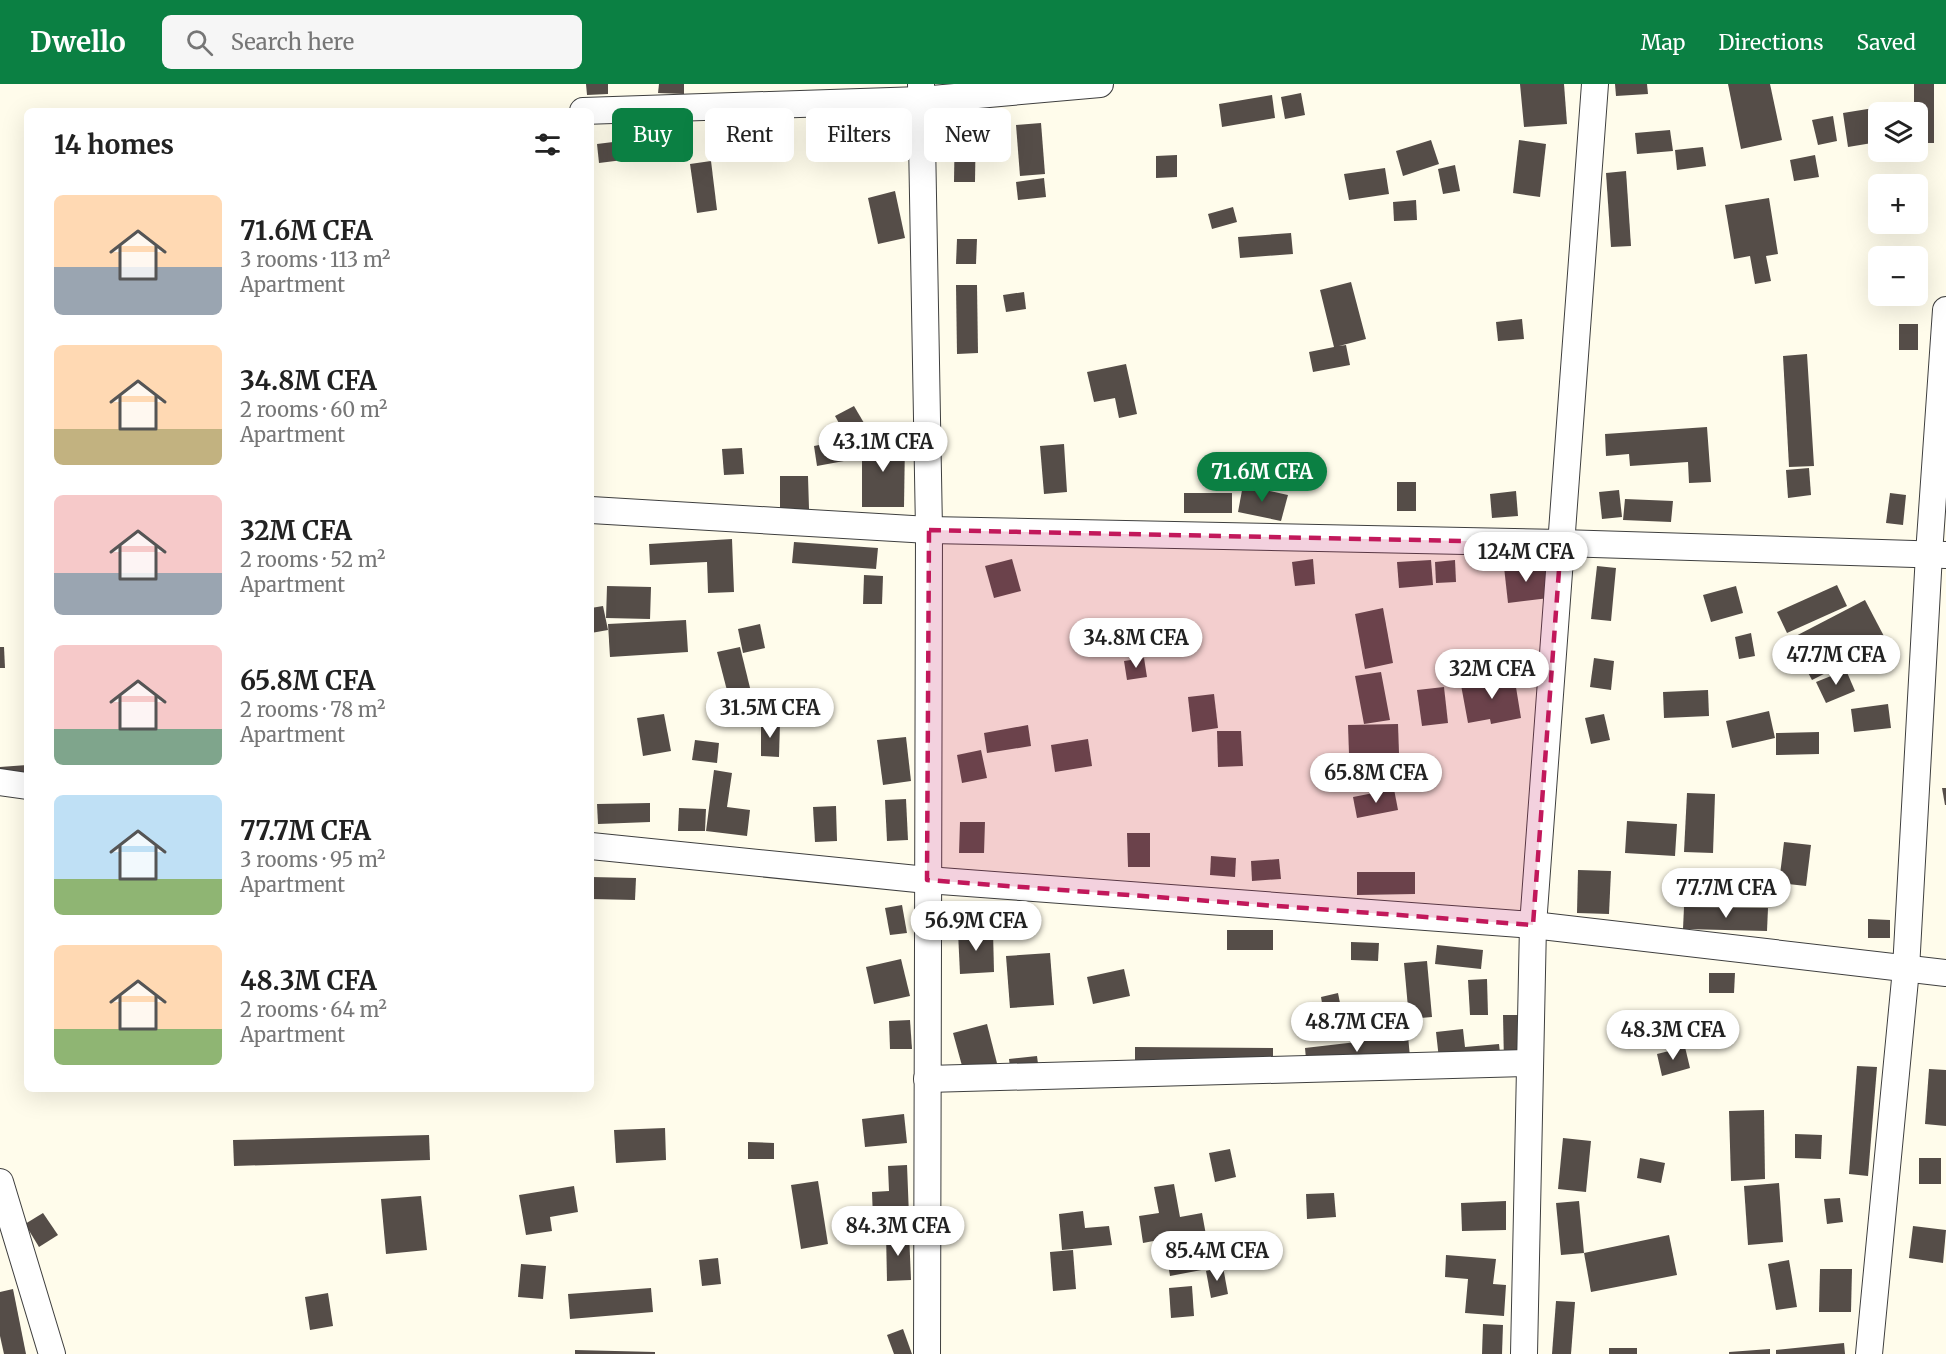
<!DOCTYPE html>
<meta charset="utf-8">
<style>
:root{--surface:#fff;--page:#f6f6f6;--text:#222;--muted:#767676;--accent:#0b8043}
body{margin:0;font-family:Merriweather,serif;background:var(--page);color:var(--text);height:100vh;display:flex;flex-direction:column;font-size:22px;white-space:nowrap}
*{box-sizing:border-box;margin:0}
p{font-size:20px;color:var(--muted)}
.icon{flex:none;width:33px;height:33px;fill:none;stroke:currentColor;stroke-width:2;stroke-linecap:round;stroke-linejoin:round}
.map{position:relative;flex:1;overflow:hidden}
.details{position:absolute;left:24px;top:24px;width:570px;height:984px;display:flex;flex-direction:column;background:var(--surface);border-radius:9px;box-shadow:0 6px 24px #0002}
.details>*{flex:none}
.guide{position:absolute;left:612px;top:24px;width:570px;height:54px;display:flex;gap:12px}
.fabs{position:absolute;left:1868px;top:18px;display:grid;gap:12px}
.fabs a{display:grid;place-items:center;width:60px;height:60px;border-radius:9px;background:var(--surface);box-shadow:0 6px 24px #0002;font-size:30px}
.price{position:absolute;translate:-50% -51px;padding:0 14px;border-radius:21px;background:#fff;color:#222;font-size:20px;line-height:39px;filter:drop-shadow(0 2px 3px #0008)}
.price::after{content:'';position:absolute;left:50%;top:36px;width:18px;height:14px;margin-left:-9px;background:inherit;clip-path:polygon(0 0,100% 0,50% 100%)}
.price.active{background:var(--accent);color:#fff}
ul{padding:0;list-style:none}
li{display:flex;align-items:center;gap:18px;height:150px;padding:0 30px}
li span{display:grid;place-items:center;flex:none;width:168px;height:120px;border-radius:9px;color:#555}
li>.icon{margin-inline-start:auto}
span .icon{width:72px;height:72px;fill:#fffc;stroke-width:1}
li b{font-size:26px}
h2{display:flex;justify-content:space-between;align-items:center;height:72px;padding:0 30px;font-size:26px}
.tag{padding:0 21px;border-radius:9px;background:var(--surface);box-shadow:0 6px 24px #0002;font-size:21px;line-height:54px}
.tag.active{background:var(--accent);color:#fff}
header{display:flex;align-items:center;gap:36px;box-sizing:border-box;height:84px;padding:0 30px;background:var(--accent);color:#fff}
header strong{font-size:28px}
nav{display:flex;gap:33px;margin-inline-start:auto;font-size:21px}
.search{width:420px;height:54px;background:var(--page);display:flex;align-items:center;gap:15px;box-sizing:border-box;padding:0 21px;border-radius:9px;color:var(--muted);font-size:22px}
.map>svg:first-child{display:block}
</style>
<header>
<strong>Dwello</strong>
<div class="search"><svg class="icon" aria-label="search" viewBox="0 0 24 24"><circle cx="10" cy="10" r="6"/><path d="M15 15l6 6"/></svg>Search here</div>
<nav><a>Map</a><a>Directions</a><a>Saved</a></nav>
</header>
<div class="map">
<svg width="1946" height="1270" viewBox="0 0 1946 1270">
<rect width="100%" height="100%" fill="#fffceb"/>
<g fill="#554d48">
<polygon points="586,0 608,0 608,10 587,11"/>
<polygon points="659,0 684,0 684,10 658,9"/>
<polygon points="1520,0 1564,0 1567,40 1524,43"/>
<polygon points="1615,0 1647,0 1648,10 1616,12"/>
<polygon points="1728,0 1770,0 1782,56 1741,65"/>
<polygon points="1914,0 1934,0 1934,59 1917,59 1917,28 1914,28"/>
<polygon points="1301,9 1305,31 1285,35 1281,13"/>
<polygon points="1272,11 1275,34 1222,43 1219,20"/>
<polygon points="1880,23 1881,28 1878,28 1878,58 1848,63 1843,29"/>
<polygon points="1833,32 1837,57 1818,61 1812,36"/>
<polygon points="955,33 976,33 975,98 954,98"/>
<polygon points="1041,39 1045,90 1020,92 1016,41"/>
<polygon points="1670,46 1673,67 1637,70 1635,49"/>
<polygon points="637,55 639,74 599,79 597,60"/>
<polygon points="1431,56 1439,80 1403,92 1396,67"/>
<polygon points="1519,56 1546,60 1540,113 1513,109"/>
<polygon points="1703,63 1706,82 1677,86 1675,66"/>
<polygon points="1177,71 1177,93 1156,94 1156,72"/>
<polygon points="1815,71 1819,93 1794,97 1790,76"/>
<polygon points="711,77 717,126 697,129 690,80"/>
<polygon points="1455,81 1460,107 1443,110 1438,85"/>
<polygon points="1385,84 1389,110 1349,116 1344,90"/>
<polygon points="1626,87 1631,162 1611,163 1606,89"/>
<polygon points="1044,94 1046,113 1018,116 1016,98"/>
<polygon points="895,107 905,154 878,160 868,114"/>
<polygon points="1769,114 1778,170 1766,172 1771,197 1755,200 1750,172 1734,175 1725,121"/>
<polygon points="1416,116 1417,136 1394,137 1393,118"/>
<polygon points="1233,123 1237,138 1212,145 1208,130"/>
<polygon points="1291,149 1293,170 1240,174 1238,153"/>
<polygon points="957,155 977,155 976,180 956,180"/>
<polygon points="1351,198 1366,255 1339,262 1346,261 1350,281 1313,288 1309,268 1334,263 1320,206"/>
<polygon points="956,201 977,201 978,269 957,270"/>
<polygon points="1024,208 1026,225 1006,228 1003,211"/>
<polygon points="1522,235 1524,255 1498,257 1496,238"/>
<rect x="1899" y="240" width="19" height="26"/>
<polygon points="1807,270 1814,382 1789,383 1783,272"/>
<polygon points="1126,280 1137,330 1119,334 1115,314 1094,318 1087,288"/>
<polygon points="854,322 864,339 845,350 835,332"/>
<polygon points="1707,343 1711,398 1689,399 1688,378 1630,382 1629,370 1606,372 1605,350"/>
<polygon points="862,356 905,356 904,423 862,423"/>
<polygon points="840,357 844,377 817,382 814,362"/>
<polygon points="1064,360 1067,408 1044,410 1040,362"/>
<polygon points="742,364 744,390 724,391 722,365"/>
<polygon points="1809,384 1811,411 1788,414 1786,386"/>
<polygon points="780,392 808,392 809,425 780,425"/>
<rect x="1397" y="398" width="19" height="29"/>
<polygon points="1243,401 1288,411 1281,437 1238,428"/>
<polygon points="1619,406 1622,433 1602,435 1599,408"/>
<polygon points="1516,407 1518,432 1492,434 1490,410"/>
<rect x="1184" y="409" width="48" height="20"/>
<polygon points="1890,409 1906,411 1903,441 1886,439"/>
<polygon points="1625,415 1673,417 1671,438 1623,436"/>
<polygon points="732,455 734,508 708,509 707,478 650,481 649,460"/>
<polygon points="794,458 878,464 876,485 792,479"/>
<polygon points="1012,475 1021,507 994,514 985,482"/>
<polygon points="1313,475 1315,500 1295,502 1292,478"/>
<polygon points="1431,476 1433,501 1399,504 1397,478"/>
<polygon points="1455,476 1456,498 1436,499 1435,478"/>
<polygon points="1545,478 1549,514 1508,519 1504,483"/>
<polygon points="1597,482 1616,484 1611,537 1591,535"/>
<polygon points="864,491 883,492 882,520 863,520"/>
<polygon points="1837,501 1847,522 1787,549 1777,528"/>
<polygon points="607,502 651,503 650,535 606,534"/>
<polygon points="1736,502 1743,529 1711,538 1703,511"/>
<polygon points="1865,516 1887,558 1812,596 1790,555"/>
<polygon points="603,522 608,546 591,549 591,524"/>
<polygon points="1383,524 1393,579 1365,585 1355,530"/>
<polygon points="686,536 688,568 610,573 608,540"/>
<polygon points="760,540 765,564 743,569 738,545"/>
<polygon points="1751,549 1755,572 1739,575 1735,553"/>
<polygon points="0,563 4,563 5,584 0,584"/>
<polygon points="740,563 752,612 730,618 717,568"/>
<polygon points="1144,574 1147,593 1127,596 1124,577"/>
<polygon points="1594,574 1614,577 1611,606 1590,603"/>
<polygon points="1846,586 1855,607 1826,619 1816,598"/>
<polygon points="1381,588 1390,636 1364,640 1355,592"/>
<polygon points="1514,591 1521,634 1491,640 1490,635 1468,639 1461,601"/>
<polygon points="1444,603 1448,639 1422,642 1417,606"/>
<polygon points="1708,606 1709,632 1664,634 1663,608"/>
<polygon points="1214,610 1218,644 1192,648 1188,613"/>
<polygon points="1888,620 1891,644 1854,648 1851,625"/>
<polygon points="1769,627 1775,654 1732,664 1726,637"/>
<polygon points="664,630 671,667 643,672 637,634"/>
<polygon points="1604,630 1610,656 1591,660 1585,634"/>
<polygon points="761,638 780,638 779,673 761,672"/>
<polygon points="1398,640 1399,669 1349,670 1348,641"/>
<polygon points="1028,641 1031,662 987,669 984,649"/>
<polygon points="1217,647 1241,647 1243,682 1218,683"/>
<polygon points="1819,648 1819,670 1776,671 1776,649"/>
<polygon points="906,653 911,697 883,701 877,656"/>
<polygon points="1088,655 1092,682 1055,688 1051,661"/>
<polygon points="695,656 719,659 717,679 692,676"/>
<polygon points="981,666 987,694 962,699 957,671"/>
<polygon points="27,681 27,704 0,706 0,683"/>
<polygon points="714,686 732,689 727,723 750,726 747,752 706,747"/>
<polygon points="1942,704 1946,704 1946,721 1945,721"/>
<polygon points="1394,705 1398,726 1357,734 1353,713"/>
<polygon points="1687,709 1715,710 1713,769 1684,768"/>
<polygon points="906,715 908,756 887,757 885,716"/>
<polygon points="650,719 650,738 598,740 597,720"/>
<polygon points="836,722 837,757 815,758 813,723"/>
<polygon points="679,724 706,725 705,747 678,747"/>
<polygon points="1627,737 1677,740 1675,772 1625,769"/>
<polygon points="960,738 985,738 984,769 959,769"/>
<polygon points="1127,749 1150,749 1150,783 1128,783"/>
<polygon points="1784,758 1811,761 1806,802 1779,799"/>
<polygon points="1211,772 1236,774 1235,793 1210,791"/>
<polygon points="1279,775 1281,795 1252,797 1251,777"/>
<polygon points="1578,786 1611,787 1609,830 1577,829"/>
<polygon points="1357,788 1415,788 1415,810 1357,811"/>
<polygon points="591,793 636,794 635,816 591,815"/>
<polygon points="902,821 907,849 890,851 885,824"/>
<polygon points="1684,823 1768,824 1767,847 1683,845"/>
<polygon points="1868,835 1890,836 1890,854 1868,854"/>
<rect x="1227" y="846" width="46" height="20"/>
<polygon points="993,847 994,888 960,890 958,848"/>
<polygon points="1351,858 1379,859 1378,877 1351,876"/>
<polygon points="1437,861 1483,866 1481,885 1435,880"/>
<polygon points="1050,869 1054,921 1010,924 1006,872"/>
<polygon points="901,875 910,912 874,920 866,883"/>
<polygon points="1427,877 1432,933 1409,935 1404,879"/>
<polygon points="1124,885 1130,912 1093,920 1087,893"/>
<polygon points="1709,889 1735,889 1734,909 1709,909"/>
<polygon points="1487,895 1488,931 1470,931 1468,896"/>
<polygon points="1338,909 1343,934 1325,937 1321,913"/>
<polygon points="1503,931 1520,931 1521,977 1504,978"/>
<polygon points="910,936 912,965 890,965 889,937"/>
<polygon points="987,940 1000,991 967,1000 953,949"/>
<polygon points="1463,945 1465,963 1499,960 1501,978 1440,984 1436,948"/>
<polygon points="1408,952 1410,973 1307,986 1305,964"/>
<polygon points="1135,963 1273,964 1273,987 1135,986"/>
<polygon points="1685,963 1690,984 1662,992 1657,970"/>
<polygon points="1037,972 1040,995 1012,998 1009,975"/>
<polygon points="1857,982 1877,983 1868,1092 1849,1090"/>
<polygon points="1929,985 1946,986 1946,1042 1925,1040"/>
<polygon points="1764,1026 1765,1095 1731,1097 1729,1027"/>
<polygon points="904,1030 907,1059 865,1063 862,1035"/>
<polygon points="665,1044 666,1076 616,1079 614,1046"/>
<polygon points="1795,1050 1822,1051 1821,1075 1795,1074"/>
<polygon points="429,1051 430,1076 234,1082 233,1056"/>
<polygon points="1563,1054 1591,1057 1586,1108 1558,1105"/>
<polygon points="748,1058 774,1059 774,1075 748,1075"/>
<polygon points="1230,1065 1236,1093 1215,1098 1209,1069"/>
<polygon points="1640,1074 1665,1079 1661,1099 1637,1094"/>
<rect x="1919" y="1074" width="22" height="26"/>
<polygon points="907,1081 909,1132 873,1135 872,1108 889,1107 888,1082"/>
<polygon points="818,1097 828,1160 801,1165 791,1101"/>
<polygon points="1779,1099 1783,1158 1748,1161 1744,1102"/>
<polygon points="1174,1100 1180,1133 1202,1129 1212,1184 1170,1192 1164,1155 1143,1159 1139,1132 1159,1129 1154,1103"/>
<polygon points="574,1102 578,1128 550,1133 552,1147 526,1151 519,1111"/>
<polygon points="1334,1109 1336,1133 1307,1135 1306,1110"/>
<polygon points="421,1112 427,1166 386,1170 381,1115"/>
<polygon points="1840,1114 1843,1138 1827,1140 1824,1115"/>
<polygon points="1506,1117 1506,1146 1462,1147 1461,1119"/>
<polygon points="1579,1117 1584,1169 1561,1171 1556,1119"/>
<polygon points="1083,1127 1085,1144 1109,1142 1112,1161 1062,1166 1059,1130"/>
<polygon points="43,1129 58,1151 39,1163 25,1140"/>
<polygon points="1913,1142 1946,1146 1943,1179 1909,1174"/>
<polygon points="886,1149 909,1149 911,1196 887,1197"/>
<polygon points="1669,1151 1677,1191 1591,1208 1584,1169"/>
<polygon points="1073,1166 1076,1205 1053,1207 1050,1168"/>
<polygon points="1446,1171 1496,1175 1493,1200 1506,1201 1504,1232 1465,1229 1468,1195 1445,1193"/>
<polygon points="718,1174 721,1200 702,1202 699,1176"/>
<polygon points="1789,1176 1797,1223 1776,1226 1768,1180"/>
<polygon points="521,1180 546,1182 543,1215 518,1213"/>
<polygon points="1223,1183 1228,1210 1211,1214 1206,1187"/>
<polygon points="1820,1185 1852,1185 1851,1228 1819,1228"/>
<polygon points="1192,1202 1194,1232 1171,1234 1169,1204"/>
<polygon points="651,1204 653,1228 570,1235 568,1210"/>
<polygon points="13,1205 26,1270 4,1270 0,1252 0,1208"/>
<polygon points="328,1209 333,1242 310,1246 305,1213"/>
<polygon points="1556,1217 1575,1218 1571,1270 1552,1270"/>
<polygon points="1483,1240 1503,1241 1502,1270 1482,1270"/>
<polygon points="903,1245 912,1270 894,1270 887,1251"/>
<polygon points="1844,1259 1845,1270 1776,1270 1776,1266"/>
<rect x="1609" y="1264" width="28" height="6"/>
<polygon points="1770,1265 1770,1270 1729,1270 1729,1268"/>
<polygon points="575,1266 655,1268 655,1270 575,1270"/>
</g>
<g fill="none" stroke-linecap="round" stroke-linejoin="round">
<defs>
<g id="street">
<polyline points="921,0 929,446 927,1270"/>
<polyline points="583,27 921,16 1100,0"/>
<polyline points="591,426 929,446 1561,459 1946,471"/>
<polyline points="0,698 27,702"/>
<polyline points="591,762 927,796 1533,841 1946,889"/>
<polyline points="927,995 1530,979"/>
<polyline points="0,1098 52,1270"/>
<polyline points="1524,1270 1533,841 1595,0"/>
<polyline points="1869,1270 1906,885 1929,470 1946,226"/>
</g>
</defs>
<use href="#street" stroke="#3f3f3f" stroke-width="28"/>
<use href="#street" stroke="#fff" stroke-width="26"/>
</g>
<path fill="#c2185b" fill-opacity="0.2" stroke="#c2185b" stroke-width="4.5" stroke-dasharray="12 8" stroke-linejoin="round" d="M 929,446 L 1561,459 L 1533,841 L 927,796 Z"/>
</svg>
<div class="fabs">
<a><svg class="icon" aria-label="layers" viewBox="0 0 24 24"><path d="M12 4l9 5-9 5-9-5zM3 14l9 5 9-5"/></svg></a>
<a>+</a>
<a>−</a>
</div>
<b class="price" style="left:883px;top:389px">43.1M CFA</b>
<b class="price active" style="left:1262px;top:419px">71.6M CFA</b>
<b class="price" style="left:1526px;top:499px">124M CFA</b>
<b class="price" style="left:1136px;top:585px">34.8M CFA</b>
<b class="price" style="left:1836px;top:602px">47.7M CFA</b>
<b class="price" style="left:1492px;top:616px">32M CFA</b>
<b class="price" style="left:770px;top:655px">31.5M CFA</b>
<b class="price" style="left:1376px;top:720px">65.8M CFA</b>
<b class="price" style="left:1726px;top:835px">77.7M CFA</b>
<b class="price" style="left:976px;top:868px">56.9M CFA</b>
<b class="price" style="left:1357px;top:969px">48.7M CFA</b>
<b class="price" style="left:1673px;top:977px">48.3M CFA</b>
<b class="price" style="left:898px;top:1173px">84.3M CFA</b>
<b class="price" style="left:1217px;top:1198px">85.4M CFA</b>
<div class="guide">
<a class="tag active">Buy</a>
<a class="tag">Rent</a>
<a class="tag">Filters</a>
<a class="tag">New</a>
</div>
<section class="details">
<h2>14 homes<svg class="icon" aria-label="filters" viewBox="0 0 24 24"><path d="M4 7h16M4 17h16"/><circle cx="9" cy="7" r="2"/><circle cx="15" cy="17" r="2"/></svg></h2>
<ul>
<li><span style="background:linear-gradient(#ffd9b3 60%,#9aa5b1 0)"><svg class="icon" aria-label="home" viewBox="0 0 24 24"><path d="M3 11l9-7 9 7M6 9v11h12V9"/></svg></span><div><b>71.6M CFA</b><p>3 rooms · 113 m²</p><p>Apartment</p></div></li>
<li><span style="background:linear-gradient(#ffd9b3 70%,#c2b280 0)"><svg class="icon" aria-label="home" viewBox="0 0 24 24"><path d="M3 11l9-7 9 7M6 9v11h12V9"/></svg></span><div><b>34.8M CFA</b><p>2 rooms · 60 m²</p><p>Apartment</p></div></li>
<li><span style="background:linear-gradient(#f6c9c9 65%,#9aa5b1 0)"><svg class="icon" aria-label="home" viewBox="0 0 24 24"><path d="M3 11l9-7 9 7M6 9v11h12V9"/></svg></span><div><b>32M CFA</b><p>2 rooms · 52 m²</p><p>Apartment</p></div></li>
<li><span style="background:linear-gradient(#f6c9c9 70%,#7fa58c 0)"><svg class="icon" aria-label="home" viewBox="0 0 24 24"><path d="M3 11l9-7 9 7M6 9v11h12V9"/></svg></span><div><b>65.8M CFA</b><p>2 rooms · 78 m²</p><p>Apartment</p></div></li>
<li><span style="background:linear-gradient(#bfe0f5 70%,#8fb573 0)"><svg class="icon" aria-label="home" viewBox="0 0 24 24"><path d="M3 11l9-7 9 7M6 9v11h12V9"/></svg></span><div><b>77.7M CFA</b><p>3 rooms · 95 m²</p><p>Apartment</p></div></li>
<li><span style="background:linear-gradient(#ffd9b3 70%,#8fb573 0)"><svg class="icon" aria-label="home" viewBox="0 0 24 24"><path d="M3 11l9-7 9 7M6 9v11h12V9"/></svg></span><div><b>48.3M CFA</b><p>2 rooms · 64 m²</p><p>Apartment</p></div></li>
</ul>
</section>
</div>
